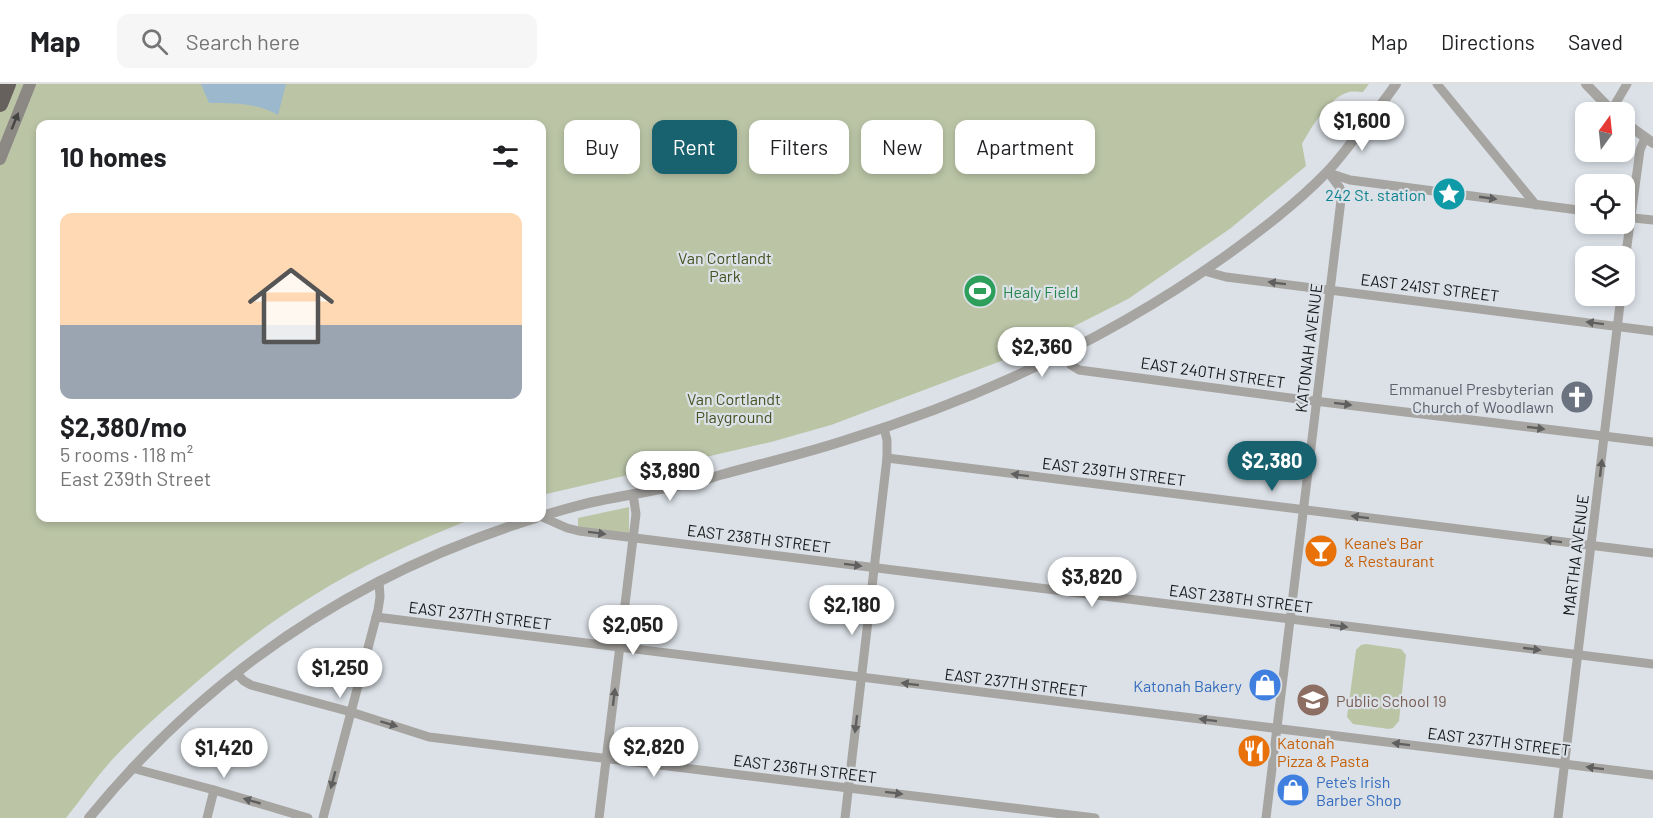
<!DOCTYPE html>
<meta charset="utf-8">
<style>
:root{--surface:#fff;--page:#f6f6f6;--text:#202124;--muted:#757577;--line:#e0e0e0;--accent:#18626f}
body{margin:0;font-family:Barlow,sans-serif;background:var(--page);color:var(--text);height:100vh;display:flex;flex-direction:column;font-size:22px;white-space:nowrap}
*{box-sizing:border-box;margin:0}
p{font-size:20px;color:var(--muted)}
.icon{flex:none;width:33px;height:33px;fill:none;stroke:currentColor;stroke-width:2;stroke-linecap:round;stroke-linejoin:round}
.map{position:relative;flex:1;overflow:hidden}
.side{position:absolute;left:36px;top:36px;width:510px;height:402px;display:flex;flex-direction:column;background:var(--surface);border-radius:12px;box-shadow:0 3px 9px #0003}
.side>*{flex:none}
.guide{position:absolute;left:564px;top:36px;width:570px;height:54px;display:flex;gap:12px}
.needle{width:39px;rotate:15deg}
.controls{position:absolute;left:1575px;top:18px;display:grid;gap:12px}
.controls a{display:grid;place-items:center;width:60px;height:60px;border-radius:12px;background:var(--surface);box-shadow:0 3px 9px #0003;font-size:30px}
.price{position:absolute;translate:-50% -51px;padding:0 14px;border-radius:21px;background:#fff;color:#222;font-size:20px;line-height:39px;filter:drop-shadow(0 2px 3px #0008)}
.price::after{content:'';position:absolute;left:50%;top:36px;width:18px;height:14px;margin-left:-9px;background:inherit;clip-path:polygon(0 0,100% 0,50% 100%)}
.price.active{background:var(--accent);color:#fff}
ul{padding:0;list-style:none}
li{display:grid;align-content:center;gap:12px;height:318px;padding:0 24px}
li+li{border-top:2px solid var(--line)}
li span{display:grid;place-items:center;height:186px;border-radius:12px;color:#555}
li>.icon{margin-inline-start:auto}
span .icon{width:108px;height:108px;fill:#fffc;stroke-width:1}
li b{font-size:26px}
h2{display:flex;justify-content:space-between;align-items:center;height:72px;padding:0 24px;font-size:26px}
.chip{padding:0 21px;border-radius:12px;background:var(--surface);box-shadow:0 3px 9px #0003;font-size:21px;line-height:54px}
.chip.active{background:var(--accent);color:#fff}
header{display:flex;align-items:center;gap:36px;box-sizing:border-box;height:84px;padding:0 30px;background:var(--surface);border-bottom:2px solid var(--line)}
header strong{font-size:28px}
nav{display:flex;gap:33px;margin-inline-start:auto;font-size:21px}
.search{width:420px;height:54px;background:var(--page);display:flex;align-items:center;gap:15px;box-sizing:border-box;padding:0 21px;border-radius:12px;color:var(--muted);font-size:22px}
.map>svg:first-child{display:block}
</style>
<header>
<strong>Map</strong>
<div class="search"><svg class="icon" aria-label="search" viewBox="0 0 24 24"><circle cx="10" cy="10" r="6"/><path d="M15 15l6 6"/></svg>Search here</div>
<nav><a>Map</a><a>Directions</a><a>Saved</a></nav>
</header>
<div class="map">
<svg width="1653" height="734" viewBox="0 0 1653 734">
<rect width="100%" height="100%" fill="#dbe1e7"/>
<g fill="#bbc5a6">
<path d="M 0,0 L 1369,0 L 1363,8 C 1359,8 1353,7 1349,8 C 1329,13 1311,44 1302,60 L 1306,82 L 1231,144 L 1128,215 L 1017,271 L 831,341 L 771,358 L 542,411 L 542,40 L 40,40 L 40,434 L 474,434 C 418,456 362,481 311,513 C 265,541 224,574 184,609 C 159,630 133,653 111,677 C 95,695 81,715 66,734 L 0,734 Z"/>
<polygon points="629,423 629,451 578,445 578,434"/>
<polygon points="1366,560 1401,565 1406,571 1399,637 1393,644 1389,645 1353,640 1347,633 1356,566 1361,561"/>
</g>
<path fill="#9cb8cd" d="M 201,0 L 286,0 L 278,31 C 257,19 234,19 209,19 Z"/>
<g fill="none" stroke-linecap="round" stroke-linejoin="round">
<g stroke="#a7a5a2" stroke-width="9">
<polyline points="1437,0 1536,121"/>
<polyline points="1611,27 1627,0"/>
<polyline points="1332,90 1350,96 1586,127"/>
<polyline points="1624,133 1653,136"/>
<polyline points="1624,184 1640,66 1645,54"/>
<polyline points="1204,187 1226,193 1653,247"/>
<polyline points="1064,268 1071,281 1079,286 1298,315 1653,358"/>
<polyline points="887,374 1653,469"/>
<polyline points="542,433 567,444 579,447 1653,580"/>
<polyline points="376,533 1653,691"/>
<polyline points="236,589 244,597 251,601 351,628 429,653 1095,734"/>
<polyline points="132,684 214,706 308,734"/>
<polyline points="207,734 214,706"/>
<polyline points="323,734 378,526 380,513 379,497"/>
<polyline points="599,734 636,430 633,410"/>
<polyline points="845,734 887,374 887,356 884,344"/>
<polyline points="1266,734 1341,116 1340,104 1328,88"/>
<polyline points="1558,734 1621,212"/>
</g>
<g stroke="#a7a5a2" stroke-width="10">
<polyline points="1586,0 1613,28"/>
<polyline points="1624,38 1653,59"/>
<path d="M 542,432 C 565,425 589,418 613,414 C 642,408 672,404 700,397 C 708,395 716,392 724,390 C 764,379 803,370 843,357 C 979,315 1111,254 1227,171 C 1261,146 1296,120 1326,89 C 1334,81 1341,72 1348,63 C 1364,42 1381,22 1396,0"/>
<path d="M 89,734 C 208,588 357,489 536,434"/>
</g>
<polyline stroke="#8c8884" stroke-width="12" points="0,75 30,0"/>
<polyline stroke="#67615d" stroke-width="16" points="0,20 8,0"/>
</g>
<defs><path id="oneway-solid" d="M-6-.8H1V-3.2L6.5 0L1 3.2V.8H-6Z" transform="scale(1.5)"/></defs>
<use fill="#454544" href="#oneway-solid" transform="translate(15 37) rotate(-68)"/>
<g fill="#5e5f5e">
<use href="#oneway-solid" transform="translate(1488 114) rotate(8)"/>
<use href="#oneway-solid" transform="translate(1277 199) rotate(-173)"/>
<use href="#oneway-solid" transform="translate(1595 239) rotate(-173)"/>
<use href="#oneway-solid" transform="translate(1343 320) rotate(7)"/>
<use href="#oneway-solid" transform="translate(1536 344) rotate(7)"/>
<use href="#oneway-solid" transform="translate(1601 384) rotate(-83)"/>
<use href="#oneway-solid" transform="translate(1020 391) rotate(-173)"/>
<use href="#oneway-solid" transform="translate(1360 433) rotate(-173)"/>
<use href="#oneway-solid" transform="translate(597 449) rotate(7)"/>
<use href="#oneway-solid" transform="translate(1553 457) rotate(-173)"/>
<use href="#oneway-solid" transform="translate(853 481) rotate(7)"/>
<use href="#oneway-solid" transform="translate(1339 542) rotate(7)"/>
<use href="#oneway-solid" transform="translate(1532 565) rotate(7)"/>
<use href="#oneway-solid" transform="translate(910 600) rotate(-173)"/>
<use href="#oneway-solid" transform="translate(614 613) rotate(-83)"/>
<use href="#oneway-solid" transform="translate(1208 636) rotate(-173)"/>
<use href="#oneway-solid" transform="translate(389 640) rotate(17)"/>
<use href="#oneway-solid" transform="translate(856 640) rotate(97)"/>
<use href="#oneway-solid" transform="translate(1401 660) rotate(-173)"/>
<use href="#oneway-solid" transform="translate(1595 684) rotate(-173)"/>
<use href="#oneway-solid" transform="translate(333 696) rotate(105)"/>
<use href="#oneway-solid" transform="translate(894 709) rotate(7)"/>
<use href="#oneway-solid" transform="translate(252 717) rotate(-164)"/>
</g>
<defs>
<symbol id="sight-disc" viewBox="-11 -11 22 22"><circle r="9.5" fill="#0f9aa8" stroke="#dbe1e7"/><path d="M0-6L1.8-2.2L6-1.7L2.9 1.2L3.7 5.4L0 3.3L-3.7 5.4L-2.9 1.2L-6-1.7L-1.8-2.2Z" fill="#fff"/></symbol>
<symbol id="stadium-disc" viewBox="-11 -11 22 22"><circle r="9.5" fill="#2e9e5b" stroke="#dbe1e7"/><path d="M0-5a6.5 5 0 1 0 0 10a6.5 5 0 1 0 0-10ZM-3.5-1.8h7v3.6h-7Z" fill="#fff"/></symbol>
<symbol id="church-disc" viewBox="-11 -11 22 22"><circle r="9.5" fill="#6b7280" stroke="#dbe1e7"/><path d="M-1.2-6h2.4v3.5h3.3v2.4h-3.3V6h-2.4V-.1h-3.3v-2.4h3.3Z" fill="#fff"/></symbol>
<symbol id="bar-disc" viewBox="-11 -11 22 22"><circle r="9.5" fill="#e8710a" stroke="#dbe1e7"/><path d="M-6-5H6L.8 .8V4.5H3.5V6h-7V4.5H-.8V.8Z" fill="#fff"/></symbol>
<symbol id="shop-disc" viewBox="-11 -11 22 22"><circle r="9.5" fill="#3f7fe0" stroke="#dbe1e7"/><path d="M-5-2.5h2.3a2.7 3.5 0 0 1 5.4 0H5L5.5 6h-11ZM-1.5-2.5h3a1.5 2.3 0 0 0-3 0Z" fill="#fff"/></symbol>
<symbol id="school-disc" viewBox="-11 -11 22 22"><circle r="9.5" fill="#8d6e63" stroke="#dbe1e7"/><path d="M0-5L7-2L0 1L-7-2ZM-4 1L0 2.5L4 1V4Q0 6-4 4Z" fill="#fff"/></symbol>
<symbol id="restaurant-disc" viewBox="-11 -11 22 22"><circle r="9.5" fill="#e8710a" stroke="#dbe1e7"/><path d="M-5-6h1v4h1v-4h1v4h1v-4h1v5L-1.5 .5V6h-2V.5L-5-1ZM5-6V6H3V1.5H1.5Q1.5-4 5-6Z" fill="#fff"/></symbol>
</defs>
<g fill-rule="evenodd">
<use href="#sight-disc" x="1430" y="91" width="38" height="38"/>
<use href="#stadium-disc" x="961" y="188" width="38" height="38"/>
<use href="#church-disc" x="1558" y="294" width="38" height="38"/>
<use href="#bar-disc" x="1302" y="448" width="38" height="38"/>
<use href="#shop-disc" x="1246" y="582" width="38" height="38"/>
<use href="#school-disc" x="1294" y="597" width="38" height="38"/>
<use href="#restaurant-disc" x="1235" y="648" width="38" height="38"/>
<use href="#shop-disc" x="1274" y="687" width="38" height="38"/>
</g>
<g text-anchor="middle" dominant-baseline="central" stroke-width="4.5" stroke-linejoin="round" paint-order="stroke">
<g font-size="16" fill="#0d838f" stroke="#dbe1e7" text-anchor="end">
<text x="1426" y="110">242 St. station</text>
</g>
<g font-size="16" fill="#455221" stroke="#dbe1e7">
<text x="725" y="173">Van Cortlandt<tspan x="725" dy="18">Park</tspan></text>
<text x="734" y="314">Van Cortlandt<tspan x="734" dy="18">Playground</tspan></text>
</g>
<g font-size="16" fill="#16191a" stroke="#dbe1e7">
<text transform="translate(1430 203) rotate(7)">EAST 241ST STREET</text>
<text transform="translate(1308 264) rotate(-83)">KATONAH AVENUE</text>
<text transform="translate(1213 288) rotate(8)">EAST 240TH STREET</text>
<text transform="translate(1114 387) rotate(7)">EAST 239TH STREET</text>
<text transform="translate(759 454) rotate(7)">EAST 238TH STREET</text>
<text transform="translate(1575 471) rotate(-83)">MARTHA AVENUE</text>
<text transform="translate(1241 514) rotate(7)">EAST 238TH STREET</text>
<text transform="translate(480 531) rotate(7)">EAST 237TH STREET</text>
<text transform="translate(1016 598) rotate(7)">EAST 237TH STREET</text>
<text transform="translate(1499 657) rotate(7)">EAST 237TH STREET</text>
<text transform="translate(805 684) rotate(7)">EAST 236TH STREET</text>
</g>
<g font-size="16" fill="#27864d" stroke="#dbe1e7" text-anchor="start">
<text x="1003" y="207">Healy Field</text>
</g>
<g font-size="16" fill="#5b616d" stroke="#dbe1e7" text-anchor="end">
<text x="1554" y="304">Emmanuel Presbyterian<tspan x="1554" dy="18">Church of Woodlawn</tspan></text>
</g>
<g font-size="16" fill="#c56008" stroke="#dbe1e7" text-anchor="start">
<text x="1344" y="458">Keane's Bar<tspan x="1344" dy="18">&amp; Restaurant</tspan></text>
<text x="1277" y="658">Katonah<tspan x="1277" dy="18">Pizza &amp; Pasta</tspan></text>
</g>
<g font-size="16" fill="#366cbe" stroke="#dbe1e7" text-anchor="end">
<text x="1242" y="601">Katonah Bakery</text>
<text x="1316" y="697" text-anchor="start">Pete's Irish<tspan x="1316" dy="18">Barber Shop</tspan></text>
</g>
<g font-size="16" fill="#785e54" stroke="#dbe1e7" text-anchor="start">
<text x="1336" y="616">Public School 19</text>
</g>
</g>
</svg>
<div class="controls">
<a><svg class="needle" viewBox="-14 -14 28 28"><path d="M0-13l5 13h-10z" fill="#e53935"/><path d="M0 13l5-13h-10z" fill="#757577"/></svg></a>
<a><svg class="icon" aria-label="locate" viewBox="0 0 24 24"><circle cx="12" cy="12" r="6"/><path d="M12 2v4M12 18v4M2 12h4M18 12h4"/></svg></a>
<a><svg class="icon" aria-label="layers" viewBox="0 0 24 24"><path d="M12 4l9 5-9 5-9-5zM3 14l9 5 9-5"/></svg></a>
</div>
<b class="price" style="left:1362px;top:68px">$1,600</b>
<b class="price" style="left:1042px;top:294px">$2,360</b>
<b class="price active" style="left:1272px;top:408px">$2,380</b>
<b class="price" style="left:670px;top:418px">$3,890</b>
<b class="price" style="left:1092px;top:524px">$3,820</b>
<b class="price" style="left:852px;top:552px">$2,180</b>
<b class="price" style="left:633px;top:572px">$2,050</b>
<b class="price" style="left:340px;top:615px">$1,250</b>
<b class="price" style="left:654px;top:694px">$2,820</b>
<b class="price" style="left:224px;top:695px">$1,420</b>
<div class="guide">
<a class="chip">Buy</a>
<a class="chip active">Rent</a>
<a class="chip">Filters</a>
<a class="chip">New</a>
<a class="chip">Apartment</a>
</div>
<section class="side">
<h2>10 homes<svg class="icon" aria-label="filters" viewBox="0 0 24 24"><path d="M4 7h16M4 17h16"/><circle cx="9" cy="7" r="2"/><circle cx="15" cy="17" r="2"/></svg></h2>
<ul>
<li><span style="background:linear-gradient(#ffd9b3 60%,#9aa5b1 0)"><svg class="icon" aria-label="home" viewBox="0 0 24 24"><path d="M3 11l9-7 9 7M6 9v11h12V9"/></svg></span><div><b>$2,380/mo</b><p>5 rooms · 118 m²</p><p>East 239th Street</p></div></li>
</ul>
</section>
</div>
